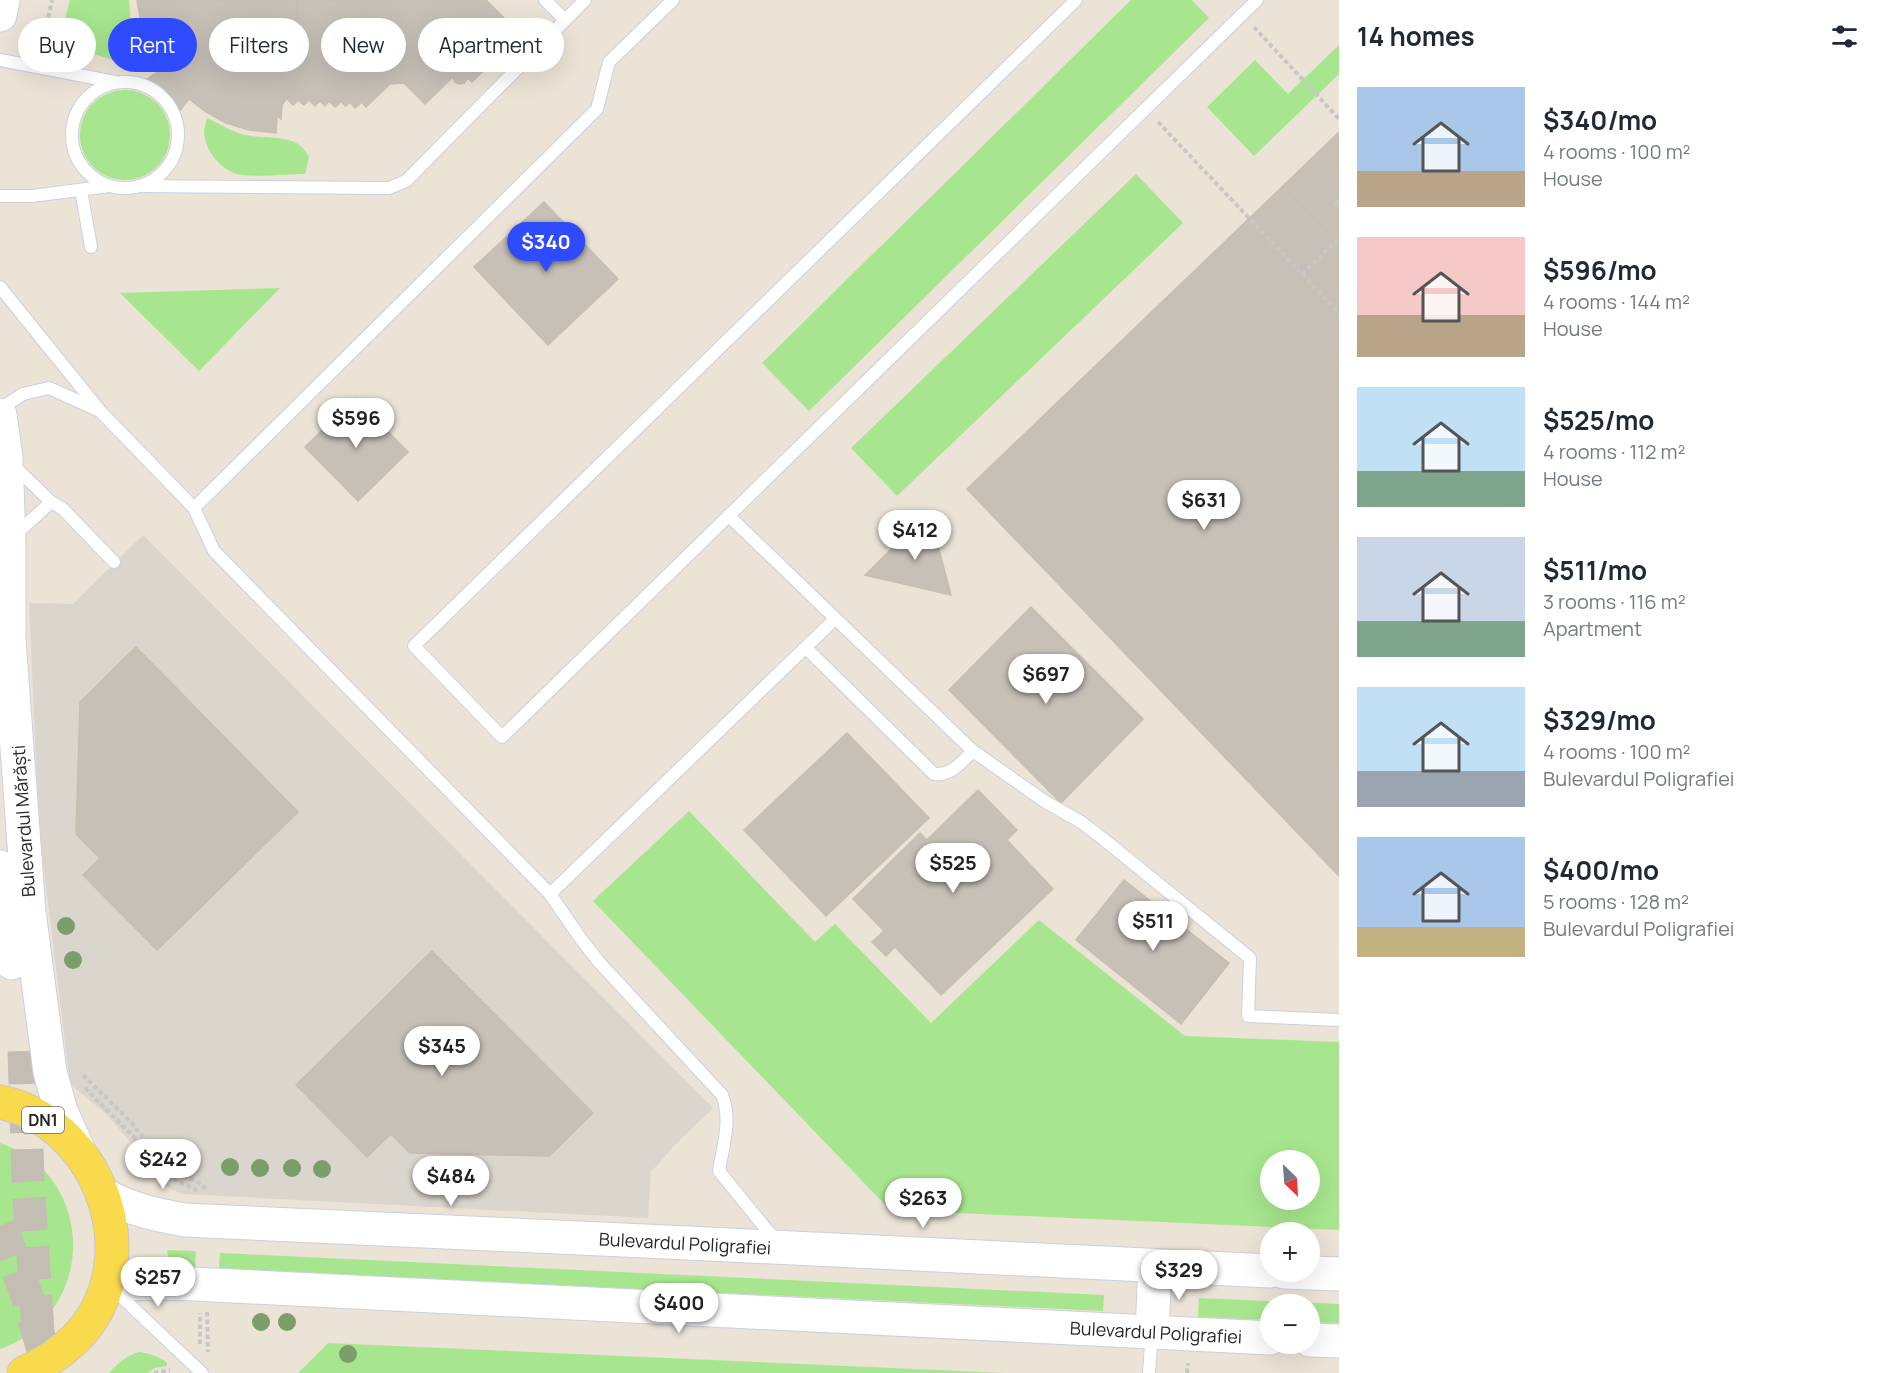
<!DOCTYPE html>
<meta charset="utf-8">
<style>
:root{--surface:#fff;--page:#f2f2f3;--text:#1f2937;--muted:#747a83;--accent:#2f4bff}
body{margin:0;font-family:Manrope,sans-serif;background:var(--page);color:var(--text);height:100vh;display:flex;flex-direction:column;font-size:22px;white-space:nowrap}
*{box-sizing:border-box;margin:0}
p{font-size:20px;color:var(--muted)}
.icon{flex:none;width:33px;height:33px;fill:none;stroke:currentColor;stroke-width:2;stroke-linecap:round;stroke-linejoin:round}
.map{position:relative;flex:1;overflow:hidden}
.side{display:flex;flex-direction:column;background:var(--surface);width:540px}
.side>*{flex:none}
.hud{position:absolute;left:18px;top:18px;width:570px;height:54px;display:flex;gap:12px}
.needle{width:39px;rotate:155deg}
.fabs{position:absolute;left:1260px;top:1150px;display:grid;gap:12px}
.fabs a{display:grid;place-items:center;width:60px;height:60px;border-radius:50%;background:var(--surface);box-shadow:0 6px 24px #0002;font-size:30px}
.price{position:absolute;translate:-50% -51px;padding:0 14px;border-radius:21px;background:#fff;color:#222;font-size:20px;line-height:39px;filter:drop-shadow(0 2px 3px #0008)}
.price::after{content:'';position:absolute;left:50%;top:36px;width:18px;height:14px;margin-left:-9px;background:inherit;clip-path:polygon(0 0,100% 0,50% 100%)}
.price.selected{background:var(--accent);color:#fff}
ul{padding:0;list-style:none}
li{display:flex;align-items:center;gap:18px;height:150px;padding:0 18px}
li span{display:grid;place-items:center;flex:none;width:168px;height:120px;border-radius:0px;color:#555}
li>.icon{margin-inline-start:auto}
span .icon{width:72px;height:72px;fill:#fffc;stroke-width:1}
li b{font-size:26px}
h2{display:flex;justify-content:space-between;align-items:center;height:72px;padding:0 18px;font-size:26px}
.chip{padding:0 21px;border-radius:27px;background:var(--surface);box-shadow:0 6px 24px #0002;font-size:21px;line-height:54px}
.chip.selected{background:var(--accent);color:#fff}
main{display:flex;flex:1;min-height:0}
.map>svg:first-child{display:block}
</style>
<main>
<div class="map">
<svg width="1339" height="1373" viewBox="0 0 1339 1373">
<rect width="100%" height="100%" fill="#ebe3d6"/>
<g fill="#a7e68e" fill-rule="evenodd">
<path d="M 70,0 L 129,0 C 131,29 130,32 149,55 L 123,63 L 81,50 L 65,35 L 65,19 Z"/>
<polygon points="1131,0 1192,0 1209,18 809,411 762,363"/>
<polygon points="1339,45 1339,74 1254,156 1207,107 1255,60 1288,94"/>
<circle cx="125" cy="135" r="45"/>
<path d="M 207,118 C 218,123 229,130 241,134 C 266,141 297,131 309,157 L 305,174 C 285,174 263,177 243,175 C 223,173 205,152 204,132 C 204,128 206,123 207,118 Z"/>
<polygon points="1136,174 1183,223 897,496 851,448"/>
<polygon points="280,288 199,371 120,293"/>
<path d="M 689,811 L 815,942 L 835,924 L 931,1023 L 1039,920 L 1185,1036 L 1339,1042 L 1339,1230 L 890,1210 L 593,901 ZM 1270,1161 L 1310,1161 L 1310,1200 L 1270,1200 Z"/>
<path d="M 0,1143 C 79,1168 97,1270 39,1325 C 28,1335 14,1345 0,1349 Z"/>
<path d="M 167,1250 L 196,1251 L 195,1269 C 188,1268 175,1270 170,1265 C 168,1261 168,1254 167,1250 Z"/>
<polygon points="220,1253 1104,1295 1103,1311 219,1269"/>
<polygon points="1199,1298 1339,1304 1339,1323 1310,1322 1310,1305 1270,1305 1270,1320 1198,1317"/>
<polygon points="328,1343 1004,1373 298,1373"/>
<path d="M 140,1352 C 150,1354 159,1356 167,1363 L 167,1366 L 155,1368 L 148,1373 L 109,1373 C 119,1363 126,1355 140,1352 Z"/>
</g>
<path fill="#dbd6cd" fill-rule="evenodd" d="M 143,535 L 713,1108 L 674,1146 L 651,1172 L 648,1218 L 182,1194 L 171,1189 L 152,1175 L 136,1148 L 104,1112 L 70,1084 L 39,829 L 29,603 L 73,604 ZM 432,951 L 504,1024 L 368,1157 L 296,1085 Z"/>
<g fill="#c6c0b7" stroke="#c6bfb0" stroke-width="1.5">
<polygon points="137,0 297,0 296,86 282,105 281,119 277,116 276,133 249,130 226,123 205,111 189,99 178,113 146,80 160,70 151,53 142,29"/>
<polygon points="297,0 486,0 521,35 472,82 468,78 464,83 459,84 455,82 453,77 425,104 404,83 390,84 366,107 362,102 355,108 350,102 346,106 341,102 335,107 329,101 325,106 320,101 315,106 309,100 304,105 298,100 293,105 287,99 296,86 298,53"/>
<polygon points="1339,132 1339,244 1283,186"/>
<polygon points="1283,186 1339,244 1339,386 1212,254"/>
<polygon points="544,202 618,279 548,345 474,267"/>
<polygon points="1212,254 1339,386 1339,876 967,489"/>
<polygon points="355,398 408,452 358,501 305,447"/>
<polygon points="929,512 951,595 865,575"/>
<polygon points="1031,607 1143,719 1061,803 949,690"/>
<polygon points="136,647 298,812 157,950 83,875 100,858 76,834 80,702"/>
<polygon points="847,733 929,818 826,916 744,830"/>
<polygon points="978,790 1017,830 1007,840 1053,889 941,995 895,947 886,956 872,942 884,931 853,899 920,833 927,840"/>
<polygon points="1124,880 1229,963 1181,1024 1076,940"/>
<polygon points="432,951 593,1113 549,1156 410,1153 391,1134 367,1157 296,1085"/>
</g>
<g fill="none" stroke-linecap="round" stroke-linejoin="round">
<polyline stroke="#c4bdb3" stroke-width="33" stroke-dasharray="33 16" stroke-linecap="butt" points="24,1051 28,1181 38,1332"/>
<path stroke="#c4bdb3" stroke-width="33" stroke-dasharray="33 16" stroke-linecap="butt" d="M 0,1226 C 21,1273 36,1323 49,1373"/>
<defs>
<g id="service">
<polyline points="545,0 565,20"/>
<polyline points="1076,0 414,646 502,737 1257,0"/>
<polyline points="0,60 115,82"/>
<circle cx="125" cy="135" r="53"/>
<polyline points="139,186 389,188 406,181 585,0"/>
<polyline points="81,190 91,247"/>
<polyline points="0,196 32,196 109,186"/>
<path d="M 0,287 L 101,412 L 194,508 L 214,551 L 550,894 L 581,939 L 599,962 L 722,1095 C 732,1120 723,1145 719,1171 L 766,1229 L 778,1241"/>
<polyline points="0,409 23,394 49,388 98,410"/>
<polyline points="12,464 51,502 63,509 114,562"/>
<polyline points="194,508 597,109 609,62 673,0"/>
<polyline points="729,516 973,751 1044,801 1081,822 1102,838 1250,958 1248,1016 1339,1020"/>
<polyline points="14,536 51,502"/>
<path d="M 806,648 L 934,774 C 952,776 961,762 973,751"/>
<polyline points="550,894 835,619"/>
<polyline points="113,1289 202,1373"/>
<polyline points="1149,1373 1152,1332"/>
</g>
<g id="secondary">
<polyline points="0,15 3,0"/>
<polyline points="0,415 6,457 9,541 9,639 29,912 50,1072 61,1111 78,1149"/>
<polyline points="0,867 12,963"/>
<path d="M 103,1194 C 129,1209 156,1215 185,1220 L 688,1243 L 1270,1271"/>
<polyline points="1284,1272 1339,1274"/>
<polyline points="108,1284 174,1283 1270,1338"/>
<polyline points="1152,1332 1155,1266"/>
<polyline points="1310,1340 1339,1341"/>
</g>
<path id="primary" d="M 0,1102 C 93,1121 143,1240 91,1320 C 74,1345 50,1361 24,1373"/>
</defs>
<use href="#service" stroke="#cccfe1" stroke-width="14"/>
<use href="#secondary" stroke="#cccfe1" stroke-width="35"/>
<use href="#primary" stroke="#c7c7c7" stroke-width="35"/>
<g stroke="#c7c7c7" stroke-width="4" stroke-dasharray="4.5 3" stroke-linecap="butt">
<polyline points="1254,27 1339,119"/>
<polyline points="45,32 52,0"/>
<polyline points="1158,122 1339,313"/>
<polyline points="1339,201 1336,204 1339,207"/>
<polyline points="1302,274 1339,238"/>
<polyline points="83,1075 130,1121 163,1162 178,1173 201,1184 207,1191"/>
<polyline points="85,1088 133,1136 158,1169 178,1182 193,1188 197,1191"/>
<polyline points="207,1312 208,1352"/>
<polyline points="200,1344 200,1313"/>
<polyline points="154,1373 170,1370"/>
<polyline points="1187,1373 1188,1363"/>
</g>
<use href="#service" stroke="#fff" stroke-width="12"/>
<use href="#secondary" stroke="#fff" stroke-width="33"/>
<use href="#primary" stroke="#f9da4d" stroke-width="33"/>
</g>
<g fill="#7c9e6b">
<circle cx="66" cy="926" r="9"/>
<circle cx="73" cy="960" r="9"/>
<circle cx="230" cy="1167" r="9"/>
<circle cx="260" cy="1168" r="9"/>
<circle cx="292" cy="1168" r="9"/>
<circle cx="322" cy="1169" r="9"/>
<circle cx="261" cy="1322" r="9"/>
<circle cx="287" cy="1322" r="9"/>
<circle cx="348" cy="1354" r="9"/>
</g>
<g text-anchor="middle" dominant-baseline="central" stroke-width="4.5" stroke-linejoin="round" paint-order="stroke">
<rect fill="#fff" stroke="#686868" stroke-width="1.5" x="22" y="1107" width="42" height="26" rx="4.5"/>
<g font-size="16" font-weight="bold" fill="#272727">
<text x="43" y="1120">DN1</text>
</g>
<g font-size="18" fill="#272727" stroke="#fff">
<text transform="translate(23 821) rotate(-94)">Bulevardul Mărăști</text>
<text transform="translate(685 1243) rotate(3)">Bulevardul Poligrafiei</text>
<text transform="translate(1156 1332) rotate(3)">Bulevardul Poligrafiei</text>
</g>
</g>
</svg>
<div class="fabs">
<a><svg class="needle" viewBox="-14 -14 28 28"><path d="M0-13l5 13h-10z" fill="#e53935"/><path d="M0 13l5-13h-10z" fill="#747a83"/></svg></a>
<a>+</a>
<a>−</a>
</div>
<b class="price selected" style="left:546px;top:273px">$340</b>
<b class="price" style="left:356px;top:449px">$596</b>
<b class="price" style="left:1204px;top:531px">$631</b>
<b class="price" style="left:915px;top:561px">$412</b>
<b class="price" style="left:1046px;top:705px">$697</b>
<b class="price" style="left:953px;top:894px">$525</b>
<b class="price" style="left:1153px;top:952px">$511</b>
<b class="price" style="left:442px;top:1077px">$345</b>
<b class="price" style="left:163px;top:1190px">$242</b>
<b class="price" style="left:451px;top:1207px">$484</b>
<b class="price" style="left:923px;top:1229px">$263</b>
<b class="price" style="left:1179px;top:1301px">$329</b>
<b class="price" style="left:158px;top:1308px">$257</b>
<b class="price" style="left:679px;top:1334px">$400</b>
<div class="hud">
<a class="chip">Buy</a>
<a class="chip selected">Rent</a>
<a class="chip">Filters</a>
<a class="chip">New</a>
<a class="chip">Apartment</a>
</div>
</div>
<section class="side">
<h2>14 homes<svg class="icon" aria-label="filters" viewBox="0 0 24 24"><path d="M4 7h16M4 17h16"/><circle cx="9" cy="7" r="2"/><circle cx="15" cy="17" r="2"/></svg></h2>
<ul>
<li><span style="background:linear-gradient(#a9c7e8 70%,#b9a48a 0)"><svg class="icon" aria-label="home" viewBox="0 0 24 24"><path d="M3 11l9-7 9 7M6 9v11h12V9"/></svg></span><div><b>$340/mo</b><p>4 rooms · 100 m²</p><p>House</p></div></li>
<li><span style="background:linear-gradient(#f6c9c9 65%,#b9a48a 0)"><svg class="icon" aria-label="home" viewBox="0 0 24 24"><path d="M3 11l9-7 9 7M6 9v11h12V9"/></svg></span><div><b>$596/mo</b><p>4 rooms · 144 m²</p><p>House</p></div></li>
<li><span style="background:linear-gradient(#bfe0f5 70%,#7fa58c 0)"><svg class="icon" aria-label="home" viewBox="0 0 24 24"><path d="M3 11l9-7 9 7M6 9v11h12V9"/></svg></span><div><b>$525/mo</b><p>4 rooms · 112 m²</p><p>House</p></div></li>
<li><span style="background:linear-gradient(#c9d6e8 70%,#7fa58c 0)"><svg class="icon" aria-label="home" viewBox="0 0 24 24"><path d="M3 11l9-7 9 7M6 9v11h12V9"/></svg></span><div><b>$511/mo</b><p>3 rooms · 116 m²</p><p>Apartment</p></div></li>
<li><span style="background:linear-gradient(#bfe0f5 70%,#9aa5b1 0)"><svg class="icon" aria-label="home" viewBox="0 0 24 24"><path d="M3 11l9-7 9 7M6 9v11h12V9"/></svg></span><div><b>$329/mo</b><p>4 rooms · 100 m²</p><p>Bulevardul Poligrafiei</p></div></li>
<li><span style="background:linear-gradient(#a9c7e8 75%,#c2b280 0)"><svg class="icon" aria-label="home" viewBox="0 0 24 24"><path d="M3 11l9-7 9 7M6 9v11h12V9"/></svg></span><div><b>$400/mo</b><p>5 rooms · 128 m²</p><p>Bulevardul Poligrafiei</p></div></li>
</ul>
</section>
</main>
